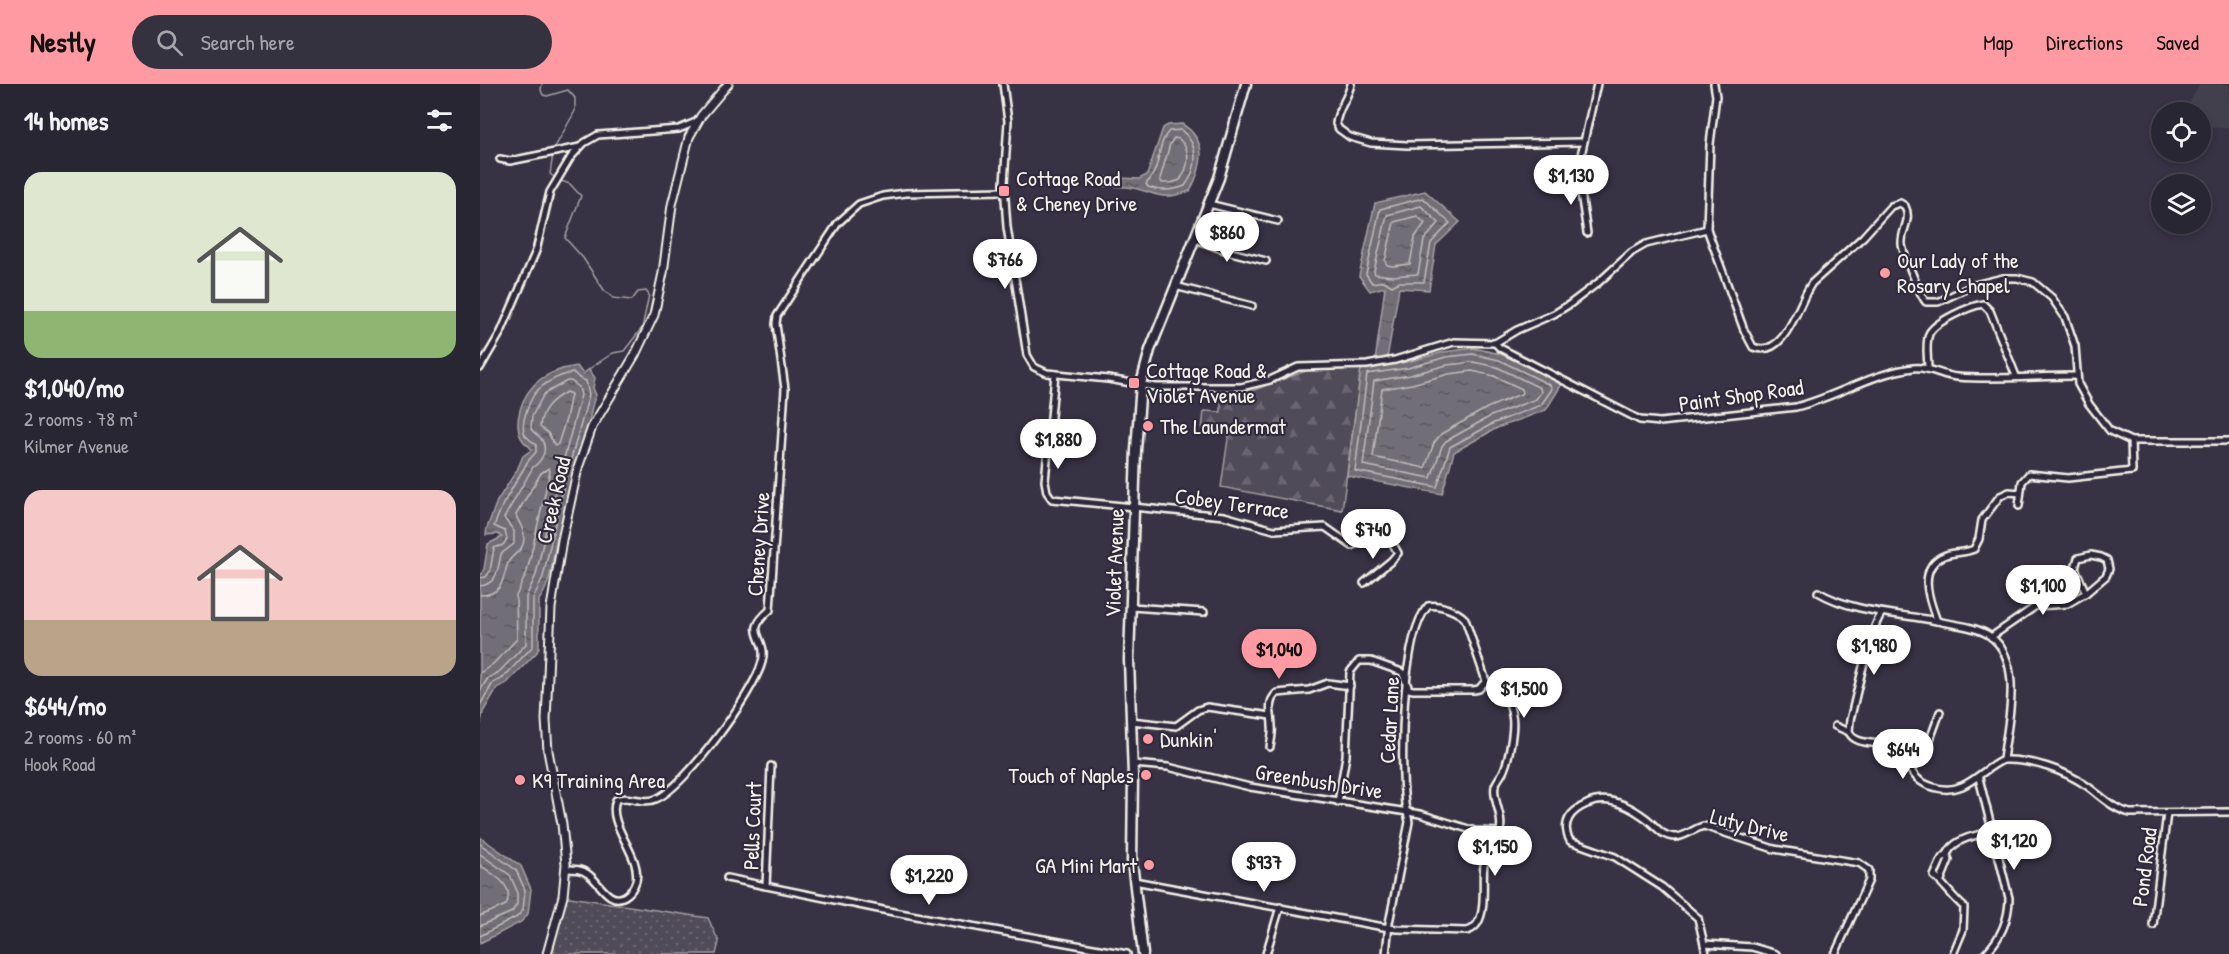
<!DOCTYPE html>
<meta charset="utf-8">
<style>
:root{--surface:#292633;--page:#35323f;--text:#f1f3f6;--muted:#a5a5ac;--line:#45434e;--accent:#ff9aa2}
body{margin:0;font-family:"Patrick Hand",sans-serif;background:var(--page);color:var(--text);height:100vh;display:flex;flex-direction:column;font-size:22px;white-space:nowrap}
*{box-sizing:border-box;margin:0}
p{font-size:20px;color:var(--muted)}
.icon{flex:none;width:33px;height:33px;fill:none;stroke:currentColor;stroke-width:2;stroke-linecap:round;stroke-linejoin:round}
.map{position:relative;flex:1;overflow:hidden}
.drawer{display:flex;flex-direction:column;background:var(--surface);width:480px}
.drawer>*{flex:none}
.controls{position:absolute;left:1671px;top:18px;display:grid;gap:12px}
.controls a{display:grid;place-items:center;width:60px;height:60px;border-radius:50%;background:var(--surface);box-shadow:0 3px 9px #0003,0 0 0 2px var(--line);font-size:30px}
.price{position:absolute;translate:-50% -51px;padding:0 14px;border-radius:21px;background:#fff;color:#222;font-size:20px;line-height:39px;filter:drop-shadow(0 2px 3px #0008)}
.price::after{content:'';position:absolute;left:50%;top:36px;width:18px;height:14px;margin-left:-9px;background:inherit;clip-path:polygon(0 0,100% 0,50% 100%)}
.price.selected{background:var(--accent);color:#111}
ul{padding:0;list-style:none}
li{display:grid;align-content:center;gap:12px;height:318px;padding:0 24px}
li span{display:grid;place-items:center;height:186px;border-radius:18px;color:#555}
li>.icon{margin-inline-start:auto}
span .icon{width:108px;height:108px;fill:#fffc;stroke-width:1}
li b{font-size:26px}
h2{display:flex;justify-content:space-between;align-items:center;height:72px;padding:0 24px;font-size:26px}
header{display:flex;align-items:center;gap:36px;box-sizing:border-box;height:84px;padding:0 30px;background:var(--accent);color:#111}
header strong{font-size:28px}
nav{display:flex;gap:33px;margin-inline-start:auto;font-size:21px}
.search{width:420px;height:54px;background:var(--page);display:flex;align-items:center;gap:15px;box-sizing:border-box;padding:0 21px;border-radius:33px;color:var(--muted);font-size:22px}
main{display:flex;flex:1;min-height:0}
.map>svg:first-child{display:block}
</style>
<header>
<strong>Nestly</strong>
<div class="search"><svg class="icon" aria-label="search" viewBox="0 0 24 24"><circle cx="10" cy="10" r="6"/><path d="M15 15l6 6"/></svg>Search here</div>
<nav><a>Map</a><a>Directions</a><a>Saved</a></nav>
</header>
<main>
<section class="drawer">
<h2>14 homes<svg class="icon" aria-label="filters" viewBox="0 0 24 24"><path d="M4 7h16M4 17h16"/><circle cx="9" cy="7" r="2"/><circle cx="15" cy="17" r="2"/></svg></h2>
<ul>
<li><span style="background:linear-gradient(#dfe7d0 75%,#8fb573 0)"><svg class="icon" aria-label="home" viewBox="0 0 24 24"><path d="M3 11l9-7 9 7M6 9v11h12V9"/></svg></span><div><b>$1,040/mo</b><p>2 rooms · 78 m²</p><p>Kilmer Avenue</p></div></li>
<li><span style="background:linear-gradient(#f6c9c9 70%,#b9a48a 0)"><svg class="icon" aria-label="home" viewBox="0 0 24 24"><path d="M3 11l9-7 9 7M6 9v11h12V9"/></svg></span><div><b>$644/mo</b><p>2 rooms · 60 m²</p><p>Hook Road</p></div></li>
</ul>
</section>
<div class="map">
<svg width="1749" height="870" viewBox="0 0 1749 870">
<defs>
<pattern id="grass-dots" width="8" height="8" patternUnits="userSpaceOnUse" patternTransform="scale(1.5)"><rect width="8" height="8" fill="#504b59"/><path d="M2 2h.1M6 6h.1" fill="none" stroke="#6a6571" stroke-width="1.8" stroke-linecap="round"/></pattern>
<pattern id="forest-firs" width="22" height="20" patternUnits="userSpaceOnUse" patternTransform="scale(1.5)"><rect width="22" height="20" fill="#504b59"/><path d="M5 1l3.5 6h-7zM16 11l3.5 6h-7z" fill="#6a6571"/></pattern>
<pattern id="water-ripples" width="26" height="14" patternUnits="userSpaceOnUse" patternTransform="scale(1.5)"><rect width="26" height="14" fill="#726e77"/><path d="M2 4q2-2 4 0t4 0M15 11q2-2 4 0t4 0" fill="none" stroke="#5b595c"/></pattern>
</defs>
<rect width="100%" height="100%" fill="#373244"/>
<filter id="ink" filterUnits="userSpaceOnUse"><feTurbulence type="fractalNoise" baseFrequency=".0167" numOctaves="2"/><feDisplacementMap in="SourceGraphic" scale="12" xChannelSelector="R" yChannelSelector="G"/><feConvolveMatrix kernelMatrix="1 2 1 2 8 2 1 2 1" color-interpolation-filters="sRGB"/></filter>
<g filter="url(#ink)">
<polygon fill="#433f4e" points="1720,0 1749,0 1749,45 1721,41 1720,28 1704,28"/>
<polygon fill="url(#grass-dots)" stroke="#a29ea0" stroke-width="1.5" points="83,812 228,834 239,858 236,870 63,870"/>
<polygon fill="url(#forest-firs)" stroke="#a29ea0" stroke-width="1.5" points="831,285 881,285 862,426 741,403 749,348 722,346 724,327 741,328 741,308 774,306"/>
<g fill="url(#water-ripples)" stroke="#a6a2a4" stroke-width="1.5">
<path d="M 702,40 C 729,57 723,82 710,107 C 681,117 681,111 654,104 C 644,102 634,103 624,102 L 623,93 L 659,95 L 667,91 L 683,44 L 688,41 Z"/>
<polygon points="945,107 980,138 956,161 949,206 919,204 907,275 895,278 905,203 890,207 879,192 895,119"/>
<polygon points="993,264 1021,270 1082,300 1066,326 1017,344 974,368 962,410 867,392 881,285 927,278 964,268"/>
<path d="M 97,282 L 103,290 L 109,285 L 115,294 L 113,304 L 116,311 C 111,321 111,331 108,342 C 97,381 85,419 76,459 C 72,477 71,501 59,516 L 59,563 L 57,568 L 27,599 L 17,604 L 3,628 L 0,643 L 0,492 L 4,485 L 8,460 L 22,453 L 18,450 L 6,451 L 7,444 L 17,417 L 37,386 L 43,372 L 51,366 L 50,363 C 29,350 39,317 54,301 C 64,290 82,284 97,282 Z"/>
<polygon points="0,753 41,782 51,805 48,830 41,838 0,859"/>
</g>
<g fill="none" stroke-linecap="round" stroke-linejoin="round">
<g stroke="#c0bdbb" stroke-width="1.5">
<path d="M 689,47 L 701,46 C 720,61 718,84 705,102 C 692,107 681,108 668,103 L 666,100 C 682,84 676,61 689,47 Z"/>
<path d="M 694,54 L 699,55 C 712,66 709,83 700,96 L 691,99 L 682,99 L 680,95 L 690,60 Z"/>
<polygon points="943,114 970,139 951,159 944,198 919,198 912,202 904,197 892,199 886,190 900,125"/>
<polygon points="941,122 959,139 944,156 938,190 912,192 895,190 894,187 907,131"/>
<polygon points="937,132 945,139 935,153 930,180 913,182 907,181 905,177 914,138"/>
<polygon points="993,270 1019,276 1070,301 1072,305 1061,321 1014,339 970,363 957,403 875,387 887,290 928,284 966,273"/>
<polygon points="993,278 1017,283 1060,304 1061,308 1056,315 1011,332 966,357 962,362 951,394 883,381 894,297 930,291 967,281"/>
<polygon points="992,287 1014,292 1042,305 1043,309 1007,324 961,350 954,359 945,384 893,373 902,305 932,300 969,290"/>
<path d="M 86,308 L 91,310 L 86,335 L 78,360 L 75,362 L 68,349 L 60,343 C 61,325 72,316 86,308 Z"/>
<path d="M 0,494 L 6,493 L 10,487 L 14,464 L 23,461 L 27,455 L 25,447 L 14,442 L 23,420 L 48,377 L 56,368 L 56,361 C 52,357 48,355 45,351 C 39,340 51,311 60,304 C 69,296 83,290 94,289 L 99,294 L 106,297 L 109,311 L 84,400 L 63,493 L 53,515 L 53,562 L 23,594 L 13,599 L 0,621"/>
<path d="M 0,502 C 18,500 18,484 21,470 L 34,460 L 34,447 L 24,434 L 53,383 C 62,377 68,366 62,356 C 59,351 54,350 51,345 L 52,332 L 64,310 L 87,297 L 91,297 L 99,303 L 101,311 L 70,427 L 56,491 L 46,513 L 46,560 L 19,588 L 8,594 L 0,607"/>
<path d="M 0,511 C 24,510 22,496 28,479 C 32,469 45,468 44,452 C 44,444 38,438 36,431 L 61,389 L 69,384 L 70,387 L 47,488 L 36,512 L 37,555 L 13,580 L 0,589"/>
<polyline points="0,760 36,786 45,806 43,826 37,833 0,852"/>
<polyline points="0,770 30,791 37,807 37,820 32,828 0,842"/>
<path d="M 0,781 C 13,791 36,801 26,821 L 0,832"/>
</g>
<g stroke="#a6a2a4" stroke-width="1.5">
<polyline points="62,0 61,6 63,11 67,12 88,6 95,14 95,27 74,65"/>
<polyline points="73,70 70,90 74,93"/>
<polyline points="81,97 90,100 101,112 85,154 103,174 124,206 133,214 152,216 158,208 166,207 169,211 162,244 144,267 133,269 109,285"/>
</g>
<defs>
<g id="minor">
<polyline points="523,0 528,37 524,100 527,143 547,271 554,283 567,289 628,295 675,303 761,303 790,296 818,283 887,281 915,276 974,258 1015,259 1037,246 1074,230 1090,220 1119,198 1152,168 1166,160 1227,145"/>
<path d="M 871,0 C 868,15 857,25 856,40 L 859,45 L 870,53 L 891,59 L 927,61 L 1103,58"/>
<path d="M 1234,0 L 1236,12 L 1230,60 L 1227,145 L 1264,246 L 1273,263 C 1306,276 1319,216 1332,199 L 1383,153 L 1411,122 L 1420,119 L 1425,122 C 1432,136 1421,146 1422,160 C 1422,167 1441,213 1446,218 L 1458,218 L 1494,201 L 1523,194 L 1537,194 L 1553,198 L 1572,214 L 1585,233 L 1595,262 L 1598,300 L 1609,320 L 1630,347 L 1651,357 L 1749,357"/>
<polyline points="20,75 30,77 100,63"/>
<polyline points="729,120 798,137"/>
<polyline points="1107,149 1100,102 1099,80 1117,0"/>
<polyline points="715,155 747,167 786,177"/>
<polyline points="695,202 772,222"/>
<path d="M 1015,259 L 1020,264 L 1160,336 L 1180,338 L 1316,323 C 1356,313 1392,289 1433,284 C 1449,282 1462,292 1477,293 C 1517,296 1557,292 1596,292"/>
<polyline points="0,284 21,248 56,167 70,108 91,73 104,59 118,51 199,45 218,37"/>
<path d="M 1448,285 C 1448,275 1445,260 1449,250 C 1454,238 1490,222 1503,220 L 1510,227 L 1536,292"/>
<path d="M 575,290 L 565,397 L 567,408 L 572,415 L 744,432 L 794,446 L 845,443 L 872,462 L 898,445 C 909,449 912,459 918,469 L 911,477 L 884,499"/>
<polyline points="1539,422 1542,398 1549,390 1588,394 1652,387 1651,357"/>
<polygon points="1611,471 1621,473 1627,476 1629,485 1626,492 1606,509 1595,484 1598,474"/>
<path d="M 1338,508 C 1374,529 1417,529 1457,537"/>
<polyline points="651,523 724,528"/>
<polyline points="1511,553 1556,522 1587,520 1606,509"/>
<polyline points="651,637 696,642 718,626 727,623 791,632"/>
<path d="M 1355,642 L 1369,648 C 1375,662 1398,657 1411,663 C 1424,669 1427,684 1437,694 C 1442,700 1450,702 1457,704 C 1486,711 1500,686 1523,676"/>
<path d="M 1369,648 L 1370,636 C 1376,614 1390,543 1402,529"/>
<path d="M 790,663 C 791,656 793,649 792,642 C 792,629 786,619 797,609 L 829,606 L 848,599 L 870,602"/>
<path d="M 1523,676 C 1527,641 1545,577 1510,552 C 1496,542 1474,541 1457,537 C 1449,516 1436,482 1466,471 C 1475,468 1485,469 1494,465 L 1499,455 L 1502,436 L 1520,412 L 1529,408 L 1540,409"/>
<path d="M 1523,676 C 1551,675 1584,686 1607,702 C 1621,712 1633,725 1650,729 L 1749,728"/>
<polyline points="653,680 688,683 770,703 940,730 995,747 1020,748"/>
<polyline points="1431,687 1448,661 1460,628"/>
<path d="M 1499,694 L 1529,814 C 1529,836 1520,855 1505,870"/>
<polyline points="858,718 866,672 870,588 879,577 891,577 922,588 929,605 933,606 994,606 999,605 1006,597"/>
<path d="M 86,785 C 94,785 102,785 108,790 C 119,797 129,822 145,812 C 150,809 154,803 156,797 C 162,771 126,741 136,716 C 149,710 162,721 176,715 C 205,703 274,609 282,578 C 289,552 261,550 290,526 L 305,305 L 296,240 L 297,232 L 358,139 L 379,120 L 403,112 L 426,109 L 524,107"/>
<polyline points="247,794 403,826 647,870"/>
<polyline points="1461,796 1469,776 1467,771"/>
<path d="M 654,797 C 739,812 824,828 909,844 L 917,845 L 987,847 C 1010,841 1001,799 1004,781 C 1007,768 1017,759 1020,747 C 1024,732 1012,716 1015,702 C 1017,696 1022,691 1024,686 C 1029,674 1035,643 1032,631 C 1028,610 1022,607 1006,597 L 985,535 C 978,527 959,520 948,522 C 921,552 920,679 925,720 C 926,726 928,731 929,738 L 909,839 C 908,849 907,860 906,870"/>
<polyline points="286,802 291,682"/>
<polyline points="1673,841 1687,729"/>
<polyline points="1224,860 1226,870"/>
<polyline points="786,870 800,823"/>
<path d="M 1296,870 L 1272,863 L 1224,860 L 1218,834 L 1182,803 L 1135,773 L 1090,757 C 1086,750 1085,741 1089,734 C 1093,727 1100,723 1107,720 C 1128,710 1150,722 1167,735 C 1176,742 1181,752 1194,753 C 1204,754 1214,744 1224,742 L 1294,765 L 1379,779 L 1389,786 L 1389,796 L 1355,870"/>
<path d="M 1473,870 L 1483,846 L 1484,823 C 1472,813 1465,801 1454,792 L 1462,774 C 1469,771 1467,768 1472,763 C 1482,753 1498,751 1511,748"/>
</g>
<polyline id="tertiary" points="67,870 83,812 86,780 82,740 68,667 66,636 71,524 82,456 98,384 112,343 155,271 174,231 183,189 192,121 209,53 221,32 248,0"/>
<polyline id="primary" points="663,870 652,778 653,692 649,576 656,366 661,300 670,266 739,94 766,0"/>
</defs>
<use href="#minor" stroke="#f4f1e8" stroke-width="10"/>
<use href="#tertiary" stroke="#f4f1e8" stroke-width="11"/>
<use href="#primary" stroke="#f4f1e8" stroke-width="13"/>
<use href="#minor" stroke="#2f2a3d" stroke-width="5"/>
<use href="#tertiary" stroke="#2f2a3d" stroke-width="7"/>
<use href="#primary" stroke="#2f2a3d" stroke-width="8"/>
</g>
</g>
<g fill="#ff9aa2" stroke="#2f2a3d" stroke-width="2">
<rect x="518" y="101" width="12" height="12" rx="3"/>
<circle cx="1405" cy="189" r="6"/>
<rect x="648" y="293" width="12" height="12" rx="3"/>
<circle cx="668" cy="342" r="6"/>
<circle cx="668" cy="655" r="6"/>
<circle cx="666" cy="691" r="6"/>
<circle cx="40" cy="696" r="6"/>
<circle cx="669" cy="781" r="6"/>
</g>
<g text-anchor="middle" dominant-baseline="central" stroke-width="4.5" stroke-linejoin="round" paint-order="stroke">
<g font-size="22" fill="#f4f1e8" stroke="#2f2a3d" text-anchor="start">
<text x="536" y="94">Cottage Road<tspan x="536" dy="25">&amp; Cheney Drive</tspan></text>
<text x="1417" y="176">Our Lady of the<tspan x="1417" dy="25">Rosary Chapel</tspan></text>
<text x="666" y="286">Cottage Road &amp;<tspan x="666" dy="25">Violet Avenue</tspan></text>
<text x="680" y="342">The Laundermat</text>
<text x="680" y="655">Dunkin'</text>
<text x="654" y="691" text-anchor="end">Touch of Naples</text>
<text x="52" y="696">K9 Training Area</text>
<text x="657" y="781" text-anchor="end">GA Mini Mart</text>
</g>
<g font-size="22" fill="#f4f1e8" stroke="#2f2a3d">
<text transform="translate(1261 311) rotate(-8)">Paint Shop Road</text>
<text transform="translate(73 416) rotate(-77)">Creek Road</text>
<text transform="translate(752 419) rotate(8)">Cobey Terrace</text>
<text transform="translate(278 460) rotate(-86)">Cheney Drive</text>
<text transform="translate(634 479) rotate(-88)">Violet Avenue</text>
<text transform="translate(909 636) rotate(-87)">Cedar Lane</text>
<text transform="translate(839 697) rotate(9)">Greenbush Drive</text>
<text transform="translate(1270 741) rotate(14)">Luty Drive</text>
<text transform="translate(272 742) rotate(-88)">Pells Court</text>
<text transform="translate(1664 783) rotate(-83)">Pond Road</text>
</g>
</g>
</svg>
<div class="controls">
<a><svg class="icon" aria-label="locate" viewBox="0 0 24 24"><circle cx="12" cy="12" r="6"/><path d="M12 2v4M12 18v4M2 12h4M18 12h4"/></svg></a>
<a><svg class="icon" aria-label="layers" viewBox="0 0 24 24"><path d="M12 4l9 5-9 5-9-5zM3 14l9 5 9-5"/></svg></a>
</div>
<b class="price" style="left:1091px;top:122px">$1,130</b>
<b class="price" style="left:747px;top:179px">$860</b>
<b class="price" style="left:525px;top:206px">$766</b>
<b class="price" style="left:578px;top:386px">$1,880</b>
<b class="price" style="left:893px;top:476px">$740</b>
<b class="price" style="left:1563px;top:532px">$1,100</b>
<b class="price" style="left:1394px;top:592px">$1,980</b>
<b class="price selected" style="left:799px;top:596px">$1,040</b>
<b class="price" style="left:1044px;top:635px">$1,500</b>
<b class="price" style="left:1423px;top:696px">$644</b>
<b class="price" style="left:1534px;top:787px">$1,120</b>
<b class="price" style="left:1015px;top:793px">$1,150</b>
<b class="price" style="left:784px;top:809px">$937</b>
<b class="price" style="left:449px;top:822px">$1,220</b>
</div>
</main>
